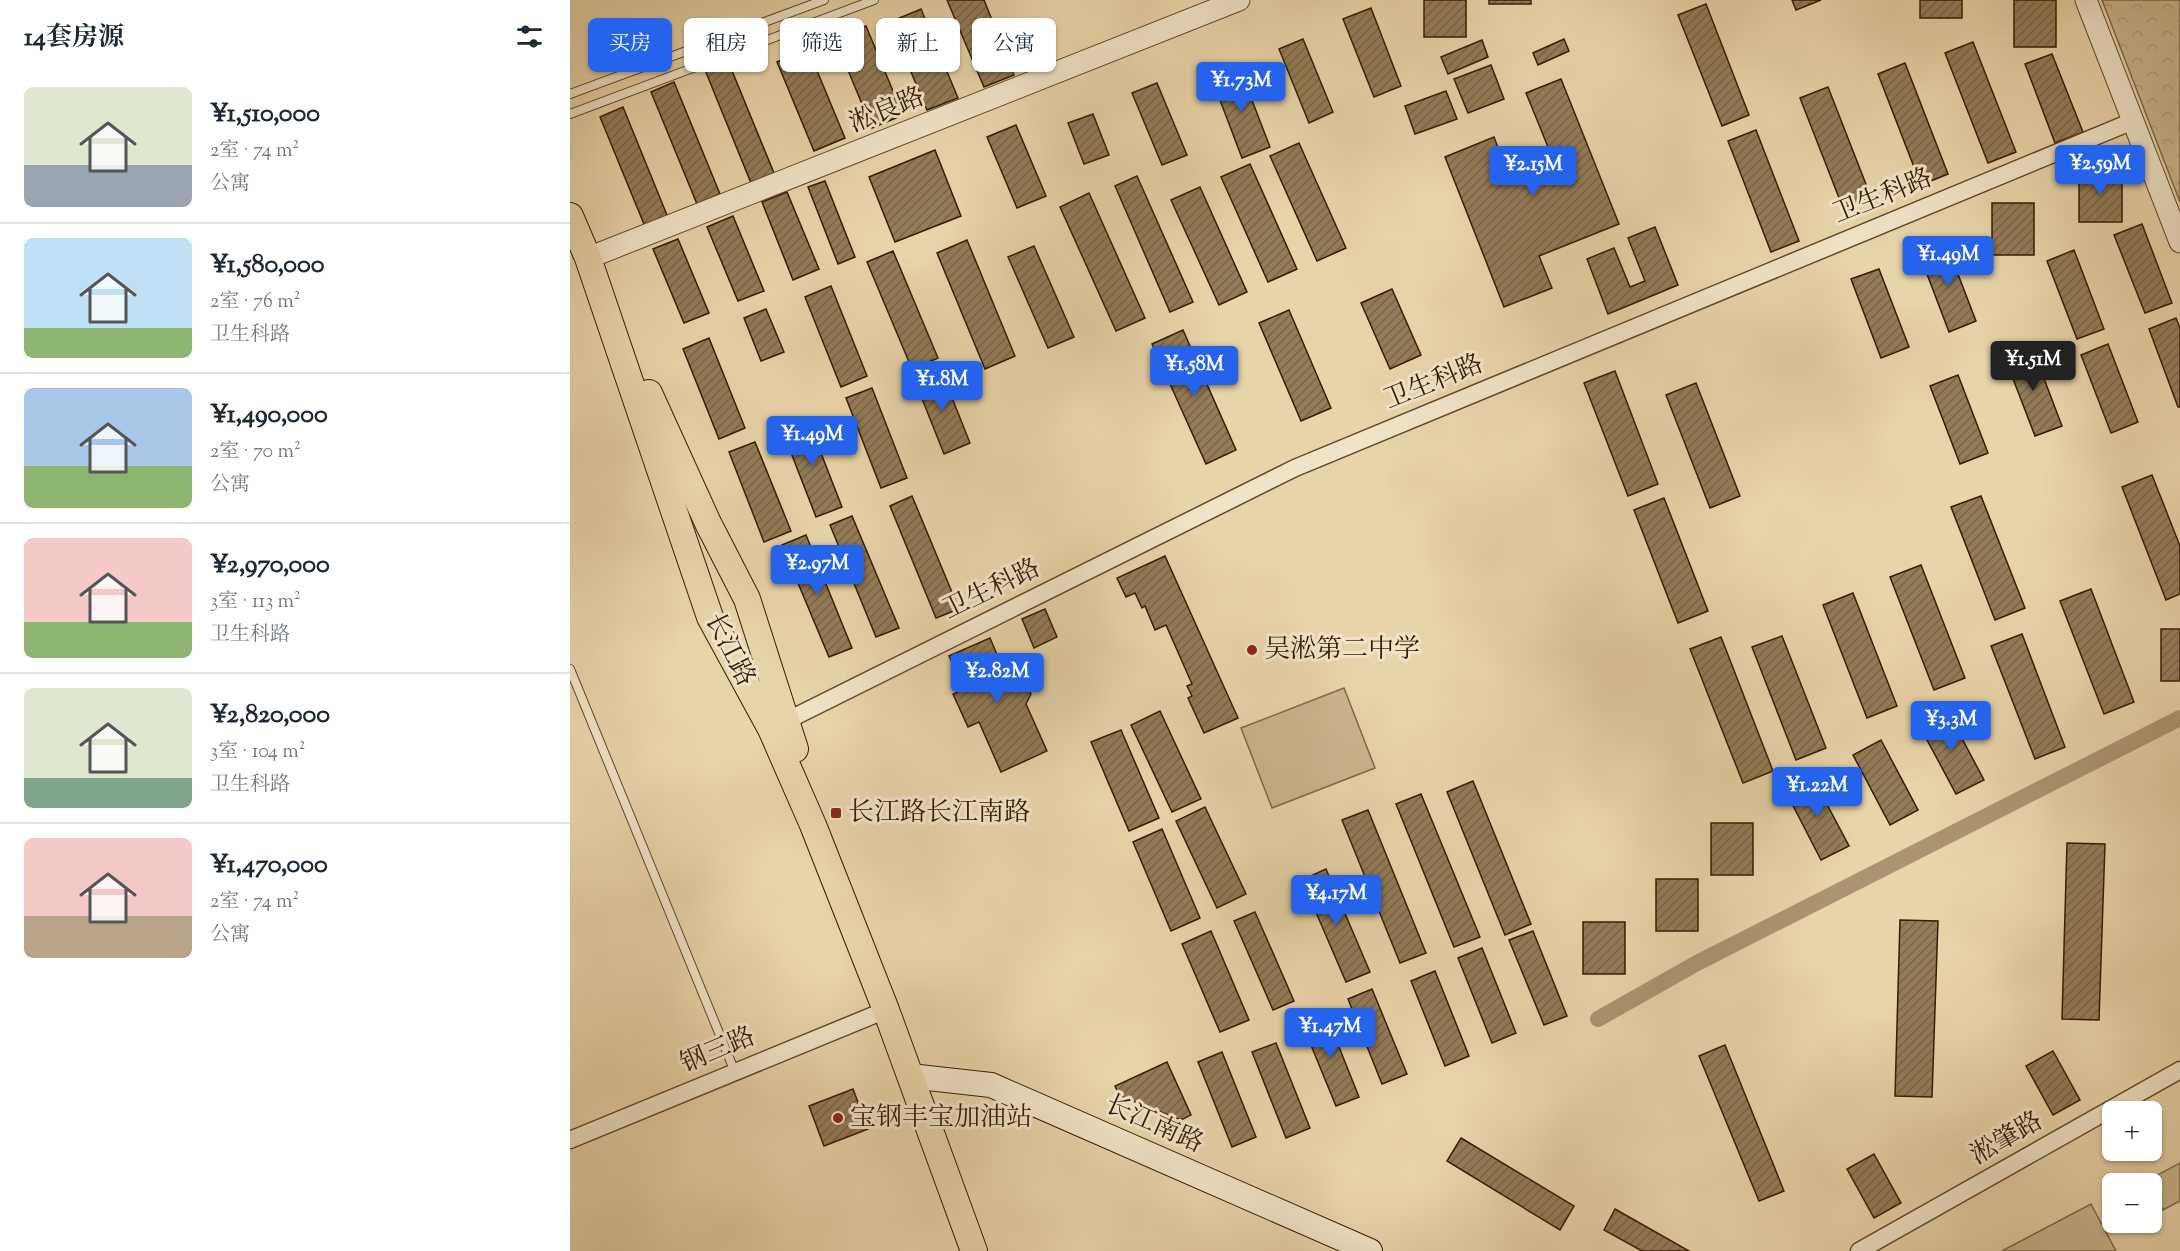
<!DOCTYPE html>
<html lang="zh">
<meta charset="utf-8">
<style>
:root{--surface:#fff;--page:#f6f6f7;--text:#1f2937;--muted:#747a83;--line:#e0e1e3;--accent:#2563eb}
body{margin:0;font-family:"Sorts Mill Goudy","Noto Serif SC",serif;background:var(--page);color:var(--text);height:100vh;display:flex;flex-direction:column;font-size:22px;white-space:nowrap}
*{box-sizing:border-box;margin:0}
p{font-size:20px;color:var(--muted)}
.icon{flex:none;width:33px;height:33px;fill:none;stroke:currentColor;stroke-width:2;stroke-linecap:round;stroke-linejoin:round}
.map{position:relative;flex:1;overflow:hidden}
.drawer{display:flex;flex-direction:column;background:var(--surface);width:570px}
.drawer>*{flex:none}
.guide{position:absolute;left:18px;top:18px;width:570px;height:54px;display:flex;gap:12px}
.buttons{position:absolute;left:1532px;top:1101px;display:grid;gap:12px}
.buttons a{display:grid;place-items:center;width:60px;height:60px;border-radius:9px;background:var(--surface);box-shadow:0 2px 4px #0004;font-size:30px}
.price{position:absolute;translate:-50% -51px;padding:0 14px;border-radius:6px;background:var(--accent);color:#fff;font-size:20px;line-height:39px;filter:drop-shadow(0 2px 3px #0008)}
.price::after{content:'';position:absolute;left:50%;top:36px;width:18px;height:14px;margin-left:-9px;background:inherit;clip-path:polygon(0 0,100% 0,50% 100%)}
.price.on{background:#222;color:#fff}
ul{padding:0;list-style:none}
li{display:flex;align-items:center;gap:18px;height:150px;padding:0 24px}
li+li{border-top:2px solid var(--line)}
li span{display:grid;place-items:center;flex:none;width:168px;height:120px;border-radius:9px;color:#555}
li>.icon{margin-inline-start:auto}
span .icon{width:72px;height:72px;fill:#fffc;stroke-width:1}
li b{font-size:26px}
h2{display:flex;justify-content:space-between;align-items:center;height:72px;padding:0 24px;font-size:26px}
.chip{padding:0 21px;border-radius:9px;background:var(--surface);box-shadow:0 2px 4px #0004;font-size:21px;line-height:54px}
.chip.on{background:var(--accent);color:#fff}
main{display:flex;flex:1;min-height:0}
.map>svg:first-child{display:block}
</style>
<main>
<section class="drawer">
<h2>14套房源<svg class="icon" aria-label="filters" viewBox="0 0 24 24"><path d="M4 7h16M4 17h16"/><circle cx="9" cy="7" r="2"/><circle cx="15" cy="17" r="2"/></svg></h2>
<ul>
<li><span style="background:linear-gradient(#dfe7d0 65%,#9aa5b1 0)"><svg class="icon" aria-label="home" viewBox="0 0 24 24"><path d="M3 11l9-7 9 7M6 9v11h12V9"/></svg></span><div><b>¥1,510,000</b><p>2室 · 74 m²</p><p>公寓</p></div></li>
<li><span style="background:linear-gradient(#bfe0f5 75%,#8fb573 0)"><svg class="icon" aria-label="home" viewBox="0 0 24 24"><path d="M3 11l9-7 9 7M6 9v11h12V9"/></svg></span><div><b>¥1,580,000</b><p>2室 · 76 m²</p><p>卫生科路</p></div></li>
<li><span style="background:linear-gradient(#a9c7e8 65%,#8fb573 0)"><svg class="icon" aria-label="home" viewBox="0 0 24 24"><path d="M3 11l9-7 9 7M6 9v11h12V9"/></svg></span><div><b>¥1,490,000</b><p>2室 · 70 m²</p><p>公寓</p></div></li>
<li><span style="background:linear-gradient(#f6c9c9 70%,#8fb573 0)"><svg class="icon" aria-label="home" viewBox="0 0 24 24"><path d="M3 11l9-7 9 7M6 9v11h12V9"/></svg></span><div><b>¥2,970,000</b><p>3室 · 113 m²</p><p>卫生科路</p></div></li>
<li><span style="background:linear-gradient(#dfe7d0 75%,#7fa58c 0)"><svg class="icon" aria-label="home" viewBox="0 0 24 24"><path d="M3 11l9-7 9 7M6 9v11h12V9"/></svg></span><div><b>¥2,820,000</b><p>3室 · 104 m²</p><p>卫生科路</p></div></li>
<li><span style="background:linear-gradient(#f6c9c9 65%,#b9a48a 0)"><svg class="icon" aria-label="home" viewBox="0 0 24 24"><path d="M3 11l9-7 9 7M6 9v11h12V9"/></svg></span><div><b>¥1,470,000</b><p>2室 · 74 m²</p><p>公寓</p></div></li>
</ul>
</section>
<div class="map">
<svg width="1610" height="1251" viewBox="0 0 1610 1251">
<defs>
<pattern id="forest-crowns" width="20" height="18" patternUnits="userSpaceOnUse" patternTransform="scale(1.5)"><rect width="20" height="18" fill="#cab58c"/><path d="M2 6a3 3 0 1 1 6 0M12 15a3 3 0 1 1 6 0" fill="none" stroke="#ae9b77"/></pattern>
<pattern id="building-hatch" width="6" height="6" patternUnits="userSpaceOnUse" patternTransform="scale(1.5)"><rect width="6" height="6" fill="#937c58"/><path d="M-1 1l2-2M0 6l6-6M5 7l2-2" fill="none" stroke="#796546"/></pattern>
</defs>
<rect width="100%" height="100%" fill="#e8d4a9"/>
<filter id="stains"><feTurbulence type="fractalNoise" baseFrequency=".00333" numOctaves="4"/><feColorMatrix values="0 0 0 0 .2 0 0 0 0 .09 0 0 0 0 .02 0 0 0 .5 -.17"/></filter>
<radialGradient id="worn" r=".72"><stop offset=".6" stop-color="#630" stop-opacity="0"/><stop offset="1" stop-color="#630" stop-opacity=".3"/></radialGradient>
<polygon fill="url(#forest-crowns)" stroke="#806846" stroke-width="1.5" points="1532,0 1610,0 1610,202"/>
<g fill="#cab58c" stroke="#806846" stroke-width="1.5">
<polygon points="774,688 805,768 702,808 671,728"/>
<polygon points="1610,1163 1610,1201 1593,1210 1578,1180"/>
<polygon points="1521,1204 1546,1251 1432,1251"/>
</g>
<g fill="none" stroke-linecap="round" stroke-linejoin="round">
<polyline stroke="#ab9570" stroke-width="16" points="1028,1019 1127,963 1610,718"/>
</g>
<g fill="url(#building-hatch)" stroke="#361c00" stroke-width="1.5">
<polygon points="377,0 414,0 444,75 414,87"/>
<rect x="854" y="0" width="42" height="37"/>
<rect x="919" y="0" width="42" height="4"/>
<polygon points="1222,0 1251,0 1226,10"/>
<rect x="1350" y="0" width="42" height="18"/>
<rect x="1444" y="0" width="42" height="47"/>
<polygon points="1136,4 1179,115 1152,126 1108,15"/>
<polygon points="801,8 831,86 804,97 773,19"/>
<polygon points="351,9 388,98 357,110 320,22"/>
<polygon points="296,26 333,115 302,128 265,39"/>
<polygon points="733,39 763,112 739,123 709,49"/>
<polygon points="994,39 999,51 968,65 963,53"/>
<polygon points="912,40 918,57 878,74 871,57"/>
<polygon points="1403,42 1446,152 1418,163 1375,53"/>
<polygon points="238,49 275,138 244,151 207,62"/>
<polygon points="1482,54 1513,132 1485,143 1455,64"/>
<polygon points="158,61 204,173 181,183 135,70"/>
<polygon points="1335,63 1378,174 1351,185 1308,74"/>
<polygon points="921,65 934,99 898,113 884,79"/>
<polygon points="670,69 700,147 672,158 642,79"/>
<polygon points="991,79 1049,224 969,256 982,288 934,307 875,157 924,137 934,164 978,147 956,93"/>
<polygon points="104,82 150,194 127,204 81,92"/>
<polygon points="587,83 617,155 592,165 562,93"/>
<polygon points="1258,87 1301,197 1273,208 1230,98"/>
<polygon points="876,91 887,119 845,134 835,106"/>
<polygon points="53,107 99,220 76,229 30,117"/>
<polygon points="523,114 539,155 514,164 498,123"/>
<polygon points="446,125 476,196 447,208 417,137"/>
<polygon points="1186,130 1229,241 1201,252 1158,141"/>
<polygon points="729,143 776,248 747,261 700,156"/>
<polygon points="365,150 391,216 325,242 299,177"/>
<polygon points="680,164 727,269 698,282 651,177"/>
<rect x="1509" y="170" width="43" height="52"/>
<polygon points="567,176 623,302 600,312 545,186"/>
<polygon points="255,181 285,257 268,264 238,187"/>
<polygon points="630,187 677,292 649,305 601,200"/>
<polygon points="217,192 249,269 223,280 192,202"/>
<polygon points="519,193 575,318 546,331 490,207"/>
<rect x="1422" y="203" width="42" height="52"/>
<polygon points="163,216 194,291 168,301 137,227"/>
<polygon points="1572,224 1602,303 1575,313 1544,235"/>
<polygon points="1085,227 1108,285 1038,314 1017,259 1044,248 1060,287 1075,281 1058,238"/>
<polygon points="108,239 139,313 114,323 83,249"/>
<polygon points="397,240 445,356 415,369 367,253"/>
<polygon points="1376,243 1406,321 1379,332 1349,253"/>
<polygon points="464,246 504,337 478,348 438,257"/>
<polygon points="1504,250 1534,329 1507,339 1477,261"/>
<polygon points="323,251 368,358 342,369 297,262"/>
<polygon points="1309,269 1339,347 1311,358 1281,279"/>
<polygon points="261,286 297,376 271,387 235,297"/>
<polygon points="822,289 851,355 820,369 791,303"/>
<polygon points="196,309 214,352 191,361 174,318"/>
<polygon points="719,310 761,408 731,421 689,323"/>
<polygon points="1606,318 1610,328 1610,407 1608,407 1579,329"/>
<polygon points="613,330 666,450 636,464 582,344"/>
<polygon points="139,338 175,428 149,439 113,349"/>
<polygon points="1538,344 1568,422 1541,433 1511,355"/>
<polygon points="1462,347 1492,426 1465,436 1435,358"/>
<polygon points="371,370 400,443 374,454 345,381"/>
<polygon points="1045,371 1088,484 1058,496 1014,383"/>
<polygon points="1388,375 1418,453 1390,464 1360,386"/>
<polygon points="1126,383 1170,496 1140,508 1096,395"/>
<polygon points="302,388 337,478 311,488 276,398"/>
<polygon points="237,417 272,507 246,517 211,427"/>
<polygon points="185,442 221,531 194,542 159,452"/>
<polygon points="1582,475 1610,546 1610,594 1596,600 1552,487"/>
<polygon points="342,496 389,609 366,618 320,506"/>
<polygon points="1411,496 1455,608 1425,620 1381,507"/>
<polygon points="1094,498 1138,611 1108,623 1064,510"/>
<polygon points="282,516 329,628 306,637 260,525"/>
<polygon points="236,535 282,648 259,657 212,545"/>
<polygon points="595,556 668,718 634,733 618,698 622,696 617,686 622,684 596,625 585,630 575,606 572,608 565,593 556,597 547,578"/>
<polygon points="1351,565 1395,678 1364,690 1320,577"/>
<polygon points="1521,589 1564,702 1534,714 1490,601"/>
<polygon points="1283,593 1327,706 1297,718 1253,605"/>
<polygon points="475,609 487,637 464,648 452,619"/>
<rect x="1591" y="629" width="19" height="52"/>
<polygon points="1452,634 1495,747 1465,759 1421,646"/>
<polygon points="1212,636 1256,748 1226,760 1182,647"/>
<polygon points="1151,637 1203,771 1173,783 1120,649"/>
<polygon points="420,638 431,664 452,671 461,694 456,704 477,751 431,772 409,722 398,727 383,694 394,689 379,656"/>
<polygon points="1377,710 1414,780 1386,794 1349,725"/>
<polygon points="590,711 631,799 602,812 561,725"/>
<polygon points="551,730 589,818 559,831 521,742"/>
<polygon points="1311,740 1348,810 1320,825 1283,755"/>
<polygon points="1242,776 1279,846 1251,860 1215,790"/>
<polygon points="903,781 961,924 935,935 877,792"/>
<polygon points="851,794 910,937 884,947 826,804"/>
<polygon points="635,807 676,894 647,908 606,821"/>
<polygon points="798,810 856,953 830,963 772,820"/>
<rect x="1141" y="823" width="42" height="52"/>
<polygon points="592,829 630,918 601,931 563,842"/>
<polygon points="1497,843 1535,844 1529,1020 1492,1019"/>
<polygon points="756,869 800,972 776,982 732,880"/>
<rect x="1086" y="879" width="42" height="52"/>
<polygon points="685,912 724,1001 703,1010 664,921"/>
<polygon points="1330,920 1368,921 1362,1097 1325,1096"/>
<rect x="1013" y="922" width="42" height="52"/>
<polygon points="641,931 679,1020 650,1032 612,944"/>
<polygon points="963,931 997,1016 974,1025 939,940"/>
<polygon points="912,948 946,1033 922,1043 888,958"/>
<polygon points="865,971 899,1056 875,1066 841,981"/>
<polygon points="802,989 837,1074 812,1084 778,999"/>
<polygon points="755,1012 789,1097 766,1106 731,1021"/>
<polygon points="706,1043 740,1128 716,1138 682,1052"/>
<polygon points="1155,1045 1214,1191 1189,1201 1129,1056"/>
<polygon points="1483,1051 1510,1100 1483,1115 1456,1066"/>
<polygon points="652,1052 686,1137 662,1147 628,1062"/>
<polygon points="597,1062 621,1115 611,1120 550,1096 545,1086"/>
<polygon points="283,1089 298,1129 254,1146 239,1106"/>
<polygon points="891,1138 1004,1206 990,1230 877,1161"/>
<polygon points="1304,1154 1331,1203 1304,1218 1277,1169"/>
<polygon points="1045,1209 1119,1251 1072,1251 1034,1230"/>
</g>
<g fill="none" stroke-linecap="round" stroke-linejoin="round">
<defs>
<g id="service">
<polyline points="0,94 254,0"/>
<polyline points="0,114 304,0"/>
<polyline points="0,669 165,1072"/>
</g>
<g id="minor">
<polyline points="208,725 725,468 1563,121"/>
<polyline points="0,1140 316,1010"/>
<polyline points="1289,1251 1610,1070"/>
</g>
<g id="tertiary">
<polyline points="1516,0 1610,242"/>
<polyline points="18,258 669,0"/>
</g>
<polyline id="secondary" points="340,1076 421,1085 800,1251"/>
<g id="primary">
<polyline points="0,216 18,258 140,617 201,729 243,825 316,1010 404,1251"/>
<polyline points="79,393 138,523 177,599 225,749"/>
</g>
</defs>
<use href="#service" stroke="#624a2a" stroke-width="10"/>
<use href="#minor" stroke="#624a2a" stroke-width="19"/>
<use href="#tertiary" stroke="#624a2a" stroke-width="23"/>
<use href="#secondary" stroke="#361c00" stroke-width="26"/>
<use href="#primary" stroke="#361c00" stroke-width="28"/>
<use href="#service" stroke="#f0e3c7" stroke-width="8"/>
<use href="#minor" stroke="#f0e3c7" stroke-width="16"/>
<use href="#tertiary" stroke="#f0e3c7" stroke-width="21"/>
<use href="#secondary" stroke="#f0e3c7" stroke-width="24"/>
<use href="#primary" stroke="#e8d4a9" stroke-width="26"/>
</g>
<g fill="#8f2418" stroke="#f0e3c7" stroke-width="2">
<circle cx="682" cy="650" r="6"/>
<rect x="260" y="807" width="12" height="12" rx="3"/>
<circle cx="268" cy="1118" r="6"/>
</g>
<g text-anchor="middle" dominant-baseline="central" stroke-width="6" stroke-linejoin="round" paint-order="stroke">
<g font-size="26" fill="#361c00" stroke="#f0e3c7">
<text transform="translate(317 111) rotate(-22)">淞良路</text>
<text transform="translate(1313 197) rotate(-22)">卫生科路</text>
<text transform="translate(864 383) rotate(-22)">卫生科路</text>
<text transform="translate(422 590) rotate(-26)">卫生科路</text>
<text transform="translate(159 650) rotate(63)">长江路</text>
<text transform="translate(148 1051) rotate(-23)">钢三路</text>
<text transform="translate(584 1125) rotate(24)">长江南路</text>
<text transform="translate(1437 1139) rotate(-30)">淞肇路</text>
</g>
<g font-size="26" fill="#361c00" stroke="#f0e3c7" text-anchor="start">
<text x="694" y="650">吴淞第二中学</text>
<text x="278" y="813">长江路长江南路</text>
<text x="280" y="1118">宝钢丰宝加油站</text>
</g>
</g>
<rect width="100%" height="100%" filter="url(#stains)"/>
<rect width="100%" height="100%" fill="url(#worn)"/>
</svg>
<div class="buttons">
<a>+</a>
<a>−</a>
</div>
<b class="price" style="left:671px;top:113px">¥1.73M</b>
<b class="price" style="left:1530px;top:196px">¥2.59M</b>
<b class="price" style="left:963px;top:197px">¥2.15M</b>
<b class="price" style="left:1378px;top:287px">¥1.49M</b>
<b class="price on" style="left:1463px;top:392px">¥1.51M</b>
<b class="price" style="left:624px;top:397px">¥1.58M</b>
<b class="price" style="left:372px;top:412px">¥1.8M</b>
<b class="price" style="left:242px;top:467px">¥1.49M</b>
<b class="price" style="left:247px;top:596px">¥2.97M</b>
<b class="price" style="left:427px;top:704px">¥2.82M</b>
<b class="price" style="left:1381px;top:752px">¥3.3M</b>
<b class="price" style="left:1247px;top:818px">¥1.22M</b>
<b class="price" style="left:766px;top:926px">¥4.17M</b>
<b class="price" style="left:760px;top:1059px">¥1.47M</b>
<div class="guide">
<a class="chip on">买房</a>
<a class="chip">租房</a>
<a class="chip">筛选</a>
<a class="chip">新上</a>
<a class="chip">公寓</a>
</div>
</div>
</main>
